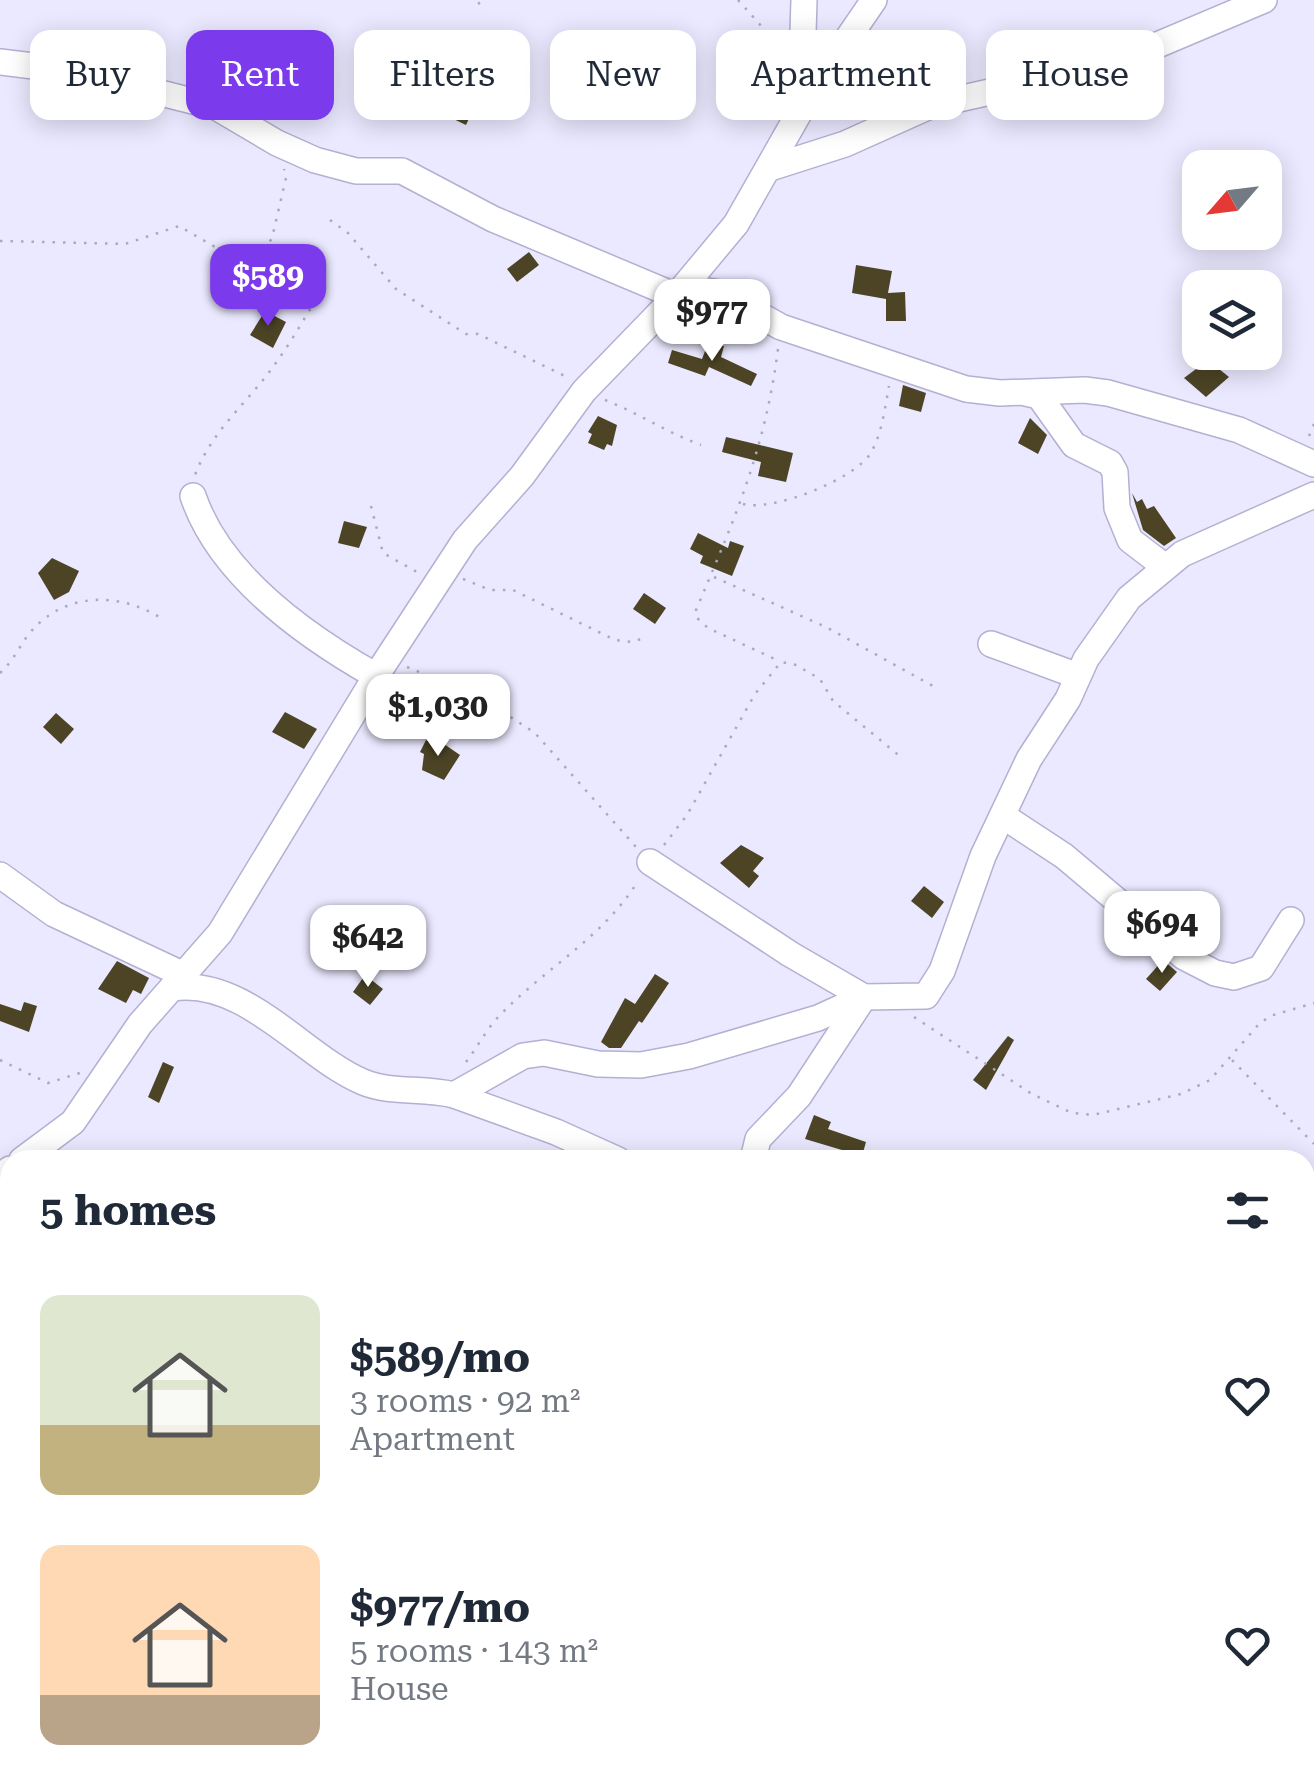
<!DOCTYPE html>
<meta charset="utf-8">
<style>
:root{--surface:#fff;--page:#f6f6f7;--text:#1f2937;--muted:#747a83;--accent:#7c3aed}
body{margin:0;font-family:"Roboto Serif",serif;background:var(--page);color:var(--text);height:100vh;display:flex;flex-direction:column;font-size:38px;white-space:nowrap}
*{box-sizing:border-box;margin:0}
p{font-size:32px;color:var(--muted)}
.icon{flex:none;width:55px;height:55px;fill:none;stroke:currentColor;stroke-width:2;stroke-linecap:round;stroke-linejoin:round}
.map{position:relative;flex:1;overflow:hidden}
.drawer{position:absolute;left:0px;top:1150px;width:1315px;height:642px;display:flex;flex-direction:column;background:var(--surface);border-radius:30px 30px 0 0;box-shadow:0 5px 25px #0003}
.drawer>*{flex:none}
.hud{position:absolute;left:30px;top:30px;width:1255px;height:90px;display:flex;gap:20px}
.needle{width:65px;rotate:242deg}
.buttons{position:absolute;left:1182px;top:150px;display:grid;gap:20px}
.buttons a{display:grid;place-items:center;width:100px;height:100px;border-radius:20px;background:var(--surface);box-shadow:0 5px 25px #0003;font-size:50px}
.price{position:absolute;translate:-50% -85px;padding:0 22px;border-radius:20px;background:#fff;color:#222;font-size:32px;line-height:65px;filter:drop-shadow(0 2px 5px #0008)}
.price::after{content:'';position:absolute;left:50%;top:60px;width:30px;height:22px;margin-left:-15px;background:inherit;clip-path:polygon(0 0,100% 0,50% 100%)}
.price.active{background:var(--accent);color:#fff}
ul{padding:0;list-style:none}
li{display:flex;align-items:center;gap:30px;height:250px;padding:0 40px}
li span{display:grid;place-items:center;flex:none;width:280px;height:200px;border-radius:20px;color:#555}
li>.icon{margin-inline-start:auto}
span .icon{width:120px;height:120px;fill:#fffc;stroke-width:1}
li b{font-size:42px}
h2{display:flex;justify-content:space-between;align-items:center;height:120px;padding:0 40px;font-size:42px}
.chip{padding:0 35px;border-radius:20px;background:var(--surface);box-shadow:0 5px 25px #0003;font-size:35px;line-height:90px}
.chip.active{background:var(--accent);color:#fff}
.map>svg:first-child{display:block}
</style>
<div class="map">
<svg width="1314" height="1791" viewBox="0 0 1314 1791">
<rect width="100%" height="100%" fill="#ebe9ff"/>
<g fill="#4c4425">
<polygon points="450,90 476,103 466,125 443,114"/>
<polygon points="529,252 539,265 517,282 507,269"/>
<polygon points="856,265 892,271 888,293 905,292 906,321 886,321 886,299 852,293"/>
<polygon points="265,311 286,322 273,348 250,335"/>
<polygon points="709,341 724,346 721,357 757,374 751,386 709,367 705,376 668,363 672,350 702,359"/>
<polygon points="1208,360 1229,377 1206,397 1184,378"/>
<polygon points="903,385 926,393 921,412 899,406"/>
<polygon points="598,416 617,425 612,446 607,444 604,450 588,443 592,434 588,432"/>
<polygon points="1030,418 1047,435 1038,454 1018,443"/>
<polygon points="726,437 793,453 786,482 758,476 761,462 722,452"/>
<polygon points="1132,493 1137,502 1142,499 1147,509 1154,506 1176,538 1164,546 1143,530"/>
<polygon points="344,521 367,527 359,548 338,543"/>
<polygon points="698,533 728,548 730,541 744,546 732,576 700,563 703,556 690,549"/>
<polygon points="52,558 79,571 69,592 54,600 38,573"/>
<polygon points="644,593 666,608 655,624 633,609"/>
<polygon points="285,712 317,729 304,749 272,732"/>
<polygon points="56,713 74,729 61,744 43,727"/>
<polygon points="426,740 442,747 444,744 460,755 444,780 422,770 424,754 420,752"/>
<polygon points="741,845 764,858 753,871 759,876 749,888 720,863"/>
<polygon points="924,886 944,902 932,918 911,901"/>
<polygon points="1163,960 1177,972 1160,991 1146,979"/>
<polygon points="117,961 149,978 141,994 133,990 126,1003 98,989"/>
<polygon points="655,974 669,983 642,1023 639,1021 621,1048 609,1048 601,1042 625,998 635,1004"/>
<polygon points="365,975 383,989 370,1005 353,992"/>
<polygon points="24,1002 37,1006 29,1032 0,1021 0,1004 21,1011"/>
<polygon points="1008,1036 1014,1040 986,1090 973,1080"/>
<polygon points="163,1062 174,1067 159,1103 148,1097"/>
<polygon points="814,1115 831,1122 828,1129 866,1142 862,1156 805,1139"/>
</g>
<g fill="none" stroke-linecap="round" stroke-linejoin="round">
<defs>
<g id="minor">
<polyline points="804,0 802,65 811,92"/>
<polyline points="0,62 74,71 216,107 277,143 315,160 356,171 402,171 493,219 676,296 695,289 720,293 781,327 966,389 1000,393 1085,390 1108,393 1239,430 1314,464"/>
<polyline points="770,168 845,144 932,105 1110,65 1264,0"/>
<polyline points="1026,393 1039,396 1074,445 1110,463 1115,472 1117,508 1130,540 1164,566"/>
<path d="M 193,496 C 220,576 307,637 376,676"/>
<polyline points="991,644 1078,676"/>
<polyline points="1003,816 1064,856 1184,957 1215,973 1234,977 1261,968 1291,920"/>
<polyline points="650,862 790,954 864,997 799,1096 758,1139 753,1160"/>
<polyline points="0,875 54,914 186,976"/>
<path d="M 173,988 C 245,977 305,1058 363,1082 C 392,1094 423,1087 454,1095 L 556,1132 L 618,1160"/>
<polyline points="454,1095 523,1056 544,1053 598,1064 641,1065 689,1056 818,1018 864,997 926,996 942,971 983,856 1029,759 1068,699 1086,659 1129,598 1182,554 1314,495"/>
<polyline points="22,1160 73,1122 140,1024 220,933 376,676 465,540 522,476 584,391 676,296 736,224 811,92 874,0"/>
<polyline points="0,1177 10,1169"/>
<polyline points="0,1434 10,1440"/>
<polyline points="0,1528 10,1508"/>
<polyline points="500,1782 510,1791"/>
</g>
</defs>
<use href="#minor" stroke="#b3b0d2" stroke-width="28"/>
<g stroke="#aba9bc" stroke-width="2.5" stroke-dasharray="2.5 8" stroke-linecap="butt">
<polyline points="738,0 781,48"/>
<polyline points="478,4 483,0"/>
<polyline points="330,220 348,233 396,289 466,334 478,334 569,378"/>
<path d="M 0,241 L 125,244 L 179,226 L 253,269 L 308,290 L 312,306 C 296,333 279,361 259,385 C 235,413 208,440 195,475"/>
<polyline points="253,268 272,238 286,178 284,169"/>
<path d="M 778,349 C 765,450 735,518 696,610 L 696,617 L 708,628 L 779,661"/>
<path d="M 605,400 C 638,413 666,432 701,445"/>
<polyline points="1309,436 1314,424"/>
<path d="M 743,504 C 772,512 853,480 870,454 C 882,435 885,407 889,386"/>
<polyline points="371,506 383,553 417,572"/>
<polyline points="714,577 826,627 933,686"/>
<polyline points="463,579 490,590 513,590 615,640 632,642 641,639"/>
<polyline points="407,667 480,697 535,733 636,847"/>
<path d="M 0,673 C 13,661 18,649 28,635 C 63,591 120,591 164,620"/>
<polyline points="664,845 687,815 755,694 781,662 796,665 820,679 833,701 902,758"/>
<polyline points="914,1017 1032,1094 1072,1113 1093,1115 1181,1094 1210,1080 1259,1024 1270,1016 1314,1003"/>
<polyline points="0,1060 48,1083 83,1072"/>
<polyline points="1232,1060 1314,1144"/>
<path d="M 466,1062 C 479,1045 488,1026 504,1011 C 549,966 604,936 638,881"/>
<polyline points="1305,1702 1314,1709"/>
<polyline points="0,1705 10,1706"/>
<polyline points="993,1782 1008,1791"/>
<polyline points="437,1791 446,1782"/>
</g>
<use href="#minor" stroke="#fff" stroke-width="25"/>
</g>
</svg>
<div class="buttons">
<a><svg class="needle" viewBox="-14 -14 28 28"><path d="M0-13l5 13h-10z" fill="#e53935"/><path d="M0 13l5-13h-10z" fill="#747a83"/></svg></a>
<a><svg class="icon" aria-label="layers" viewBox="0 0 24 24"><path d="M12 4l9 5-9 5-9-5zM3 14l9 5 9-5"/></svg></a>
</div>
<b class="price active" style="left:268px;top:329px">$589</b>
<b class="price" style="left:712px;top:364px">$977</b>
<b class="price" style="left:438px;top:759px">$1,030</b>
<b class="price" style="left:1162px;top:976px">$694</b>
<b class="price" style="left:368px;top:990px">$642</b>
<div class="hud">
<a class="chip">Buy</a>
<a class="chip active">Rent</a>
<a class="chip">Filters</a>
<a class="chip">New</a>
<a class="chip">Apartment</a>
<a class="chip">House</a>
</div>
<section class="drawer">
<h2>5 homes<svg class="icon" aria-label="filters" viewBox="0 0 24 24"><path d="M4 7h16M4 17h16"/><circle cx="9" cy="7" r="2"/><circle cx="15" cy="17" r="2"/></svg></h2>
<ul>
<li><span style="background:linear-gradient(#dfe7d0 65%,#c2b280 0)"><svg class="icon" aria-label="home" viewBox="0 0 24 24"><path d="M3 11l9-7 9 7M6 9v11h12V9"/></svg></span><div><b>$589/mo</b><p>3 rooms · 92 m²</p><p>Apartment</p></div><svg class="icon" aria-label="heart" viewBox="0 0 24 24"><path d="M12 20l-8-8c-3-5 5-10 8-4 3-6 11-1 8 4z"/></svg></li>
<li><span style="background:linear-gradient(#ffd9b3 75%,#b9a48a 0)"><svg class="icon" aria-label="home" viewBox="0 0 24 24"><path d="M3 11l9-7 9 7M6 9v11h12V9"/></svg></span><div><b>$977/mo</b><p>5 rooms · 143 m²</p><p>House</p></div><svg class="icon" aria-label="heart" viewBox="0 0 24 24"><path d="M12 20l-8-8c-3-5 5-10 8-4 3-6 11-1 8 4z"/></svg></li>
</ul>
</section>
</div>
